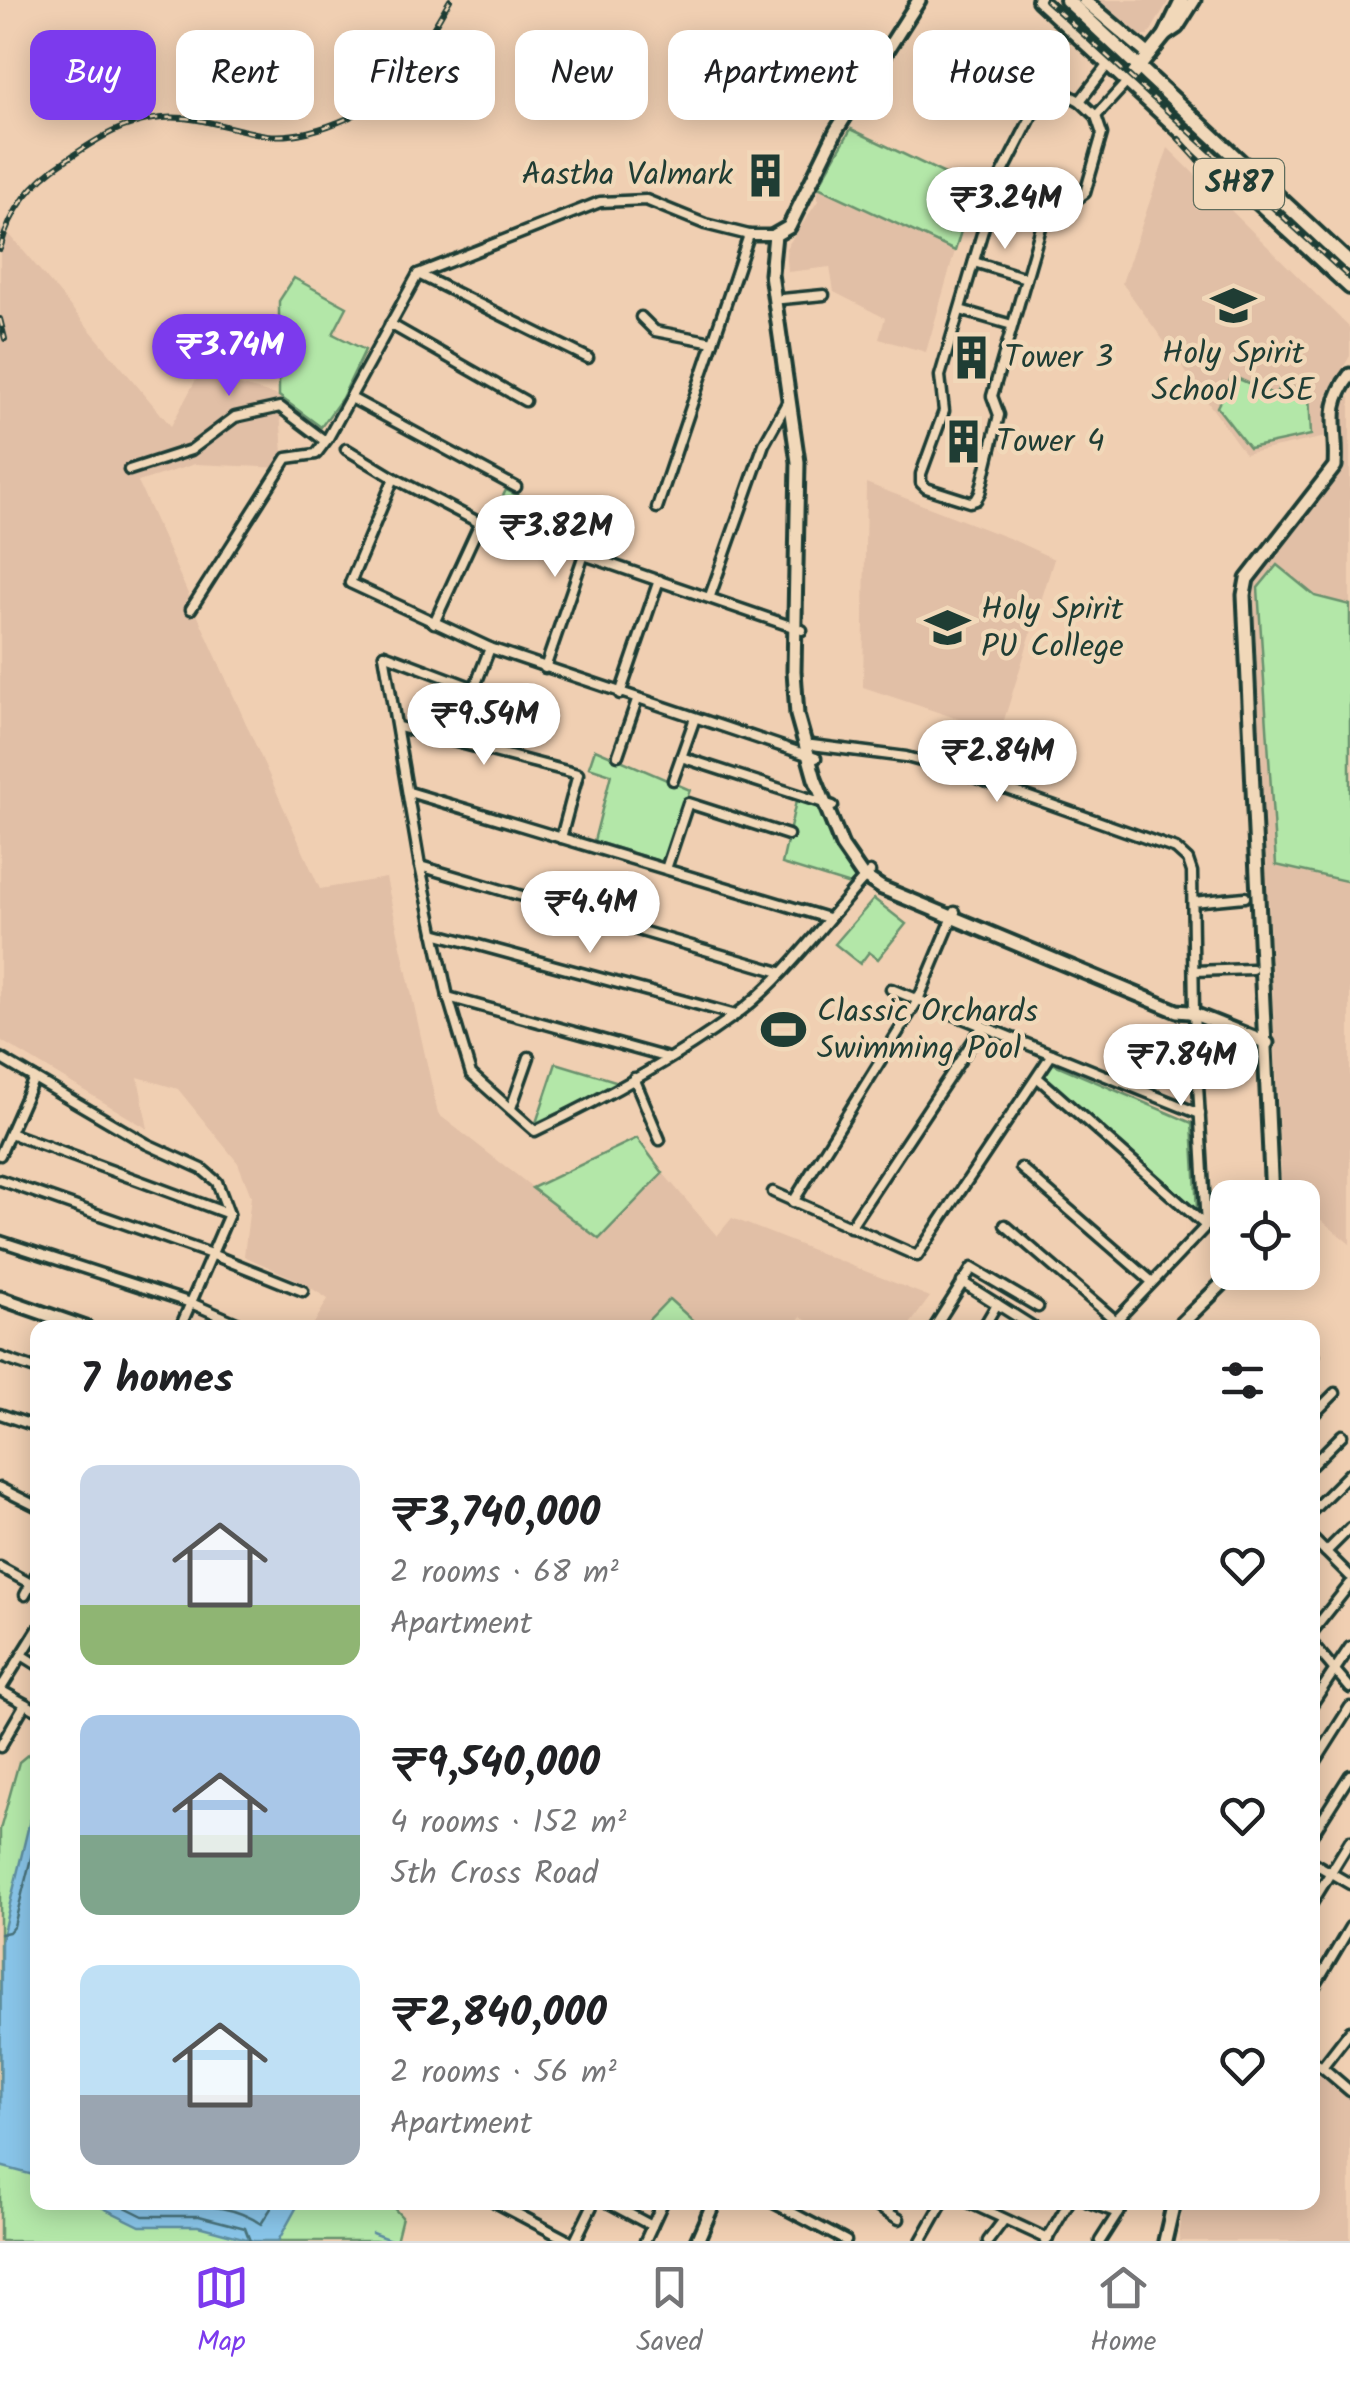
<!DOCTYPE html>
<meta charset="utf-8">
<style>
:root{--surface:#fff;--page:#f2f2f2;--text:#202124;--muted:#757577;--line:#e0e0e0;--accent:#7c3aed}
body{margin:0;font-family:Kalam,sans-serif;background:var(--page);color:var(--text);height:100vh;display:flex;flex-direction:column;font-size:38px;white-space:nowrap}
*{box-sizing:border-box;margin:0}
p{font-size:32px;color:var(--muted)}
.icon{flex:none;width:55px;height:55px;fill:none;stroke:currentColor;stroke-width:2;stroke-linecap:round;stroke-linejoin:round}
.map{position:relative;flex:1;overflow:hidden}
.side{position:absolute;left:30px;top:1320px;width:1290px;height:890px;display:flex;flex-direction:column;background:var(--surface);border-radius:20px;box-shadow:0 5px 25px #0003}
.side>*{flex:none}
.hud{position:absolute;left:30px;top:30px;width:1290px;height:90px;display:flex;gap:20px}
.buttons{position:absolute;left:1210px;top:1180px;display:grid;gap:20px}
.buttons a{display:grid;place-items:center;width:110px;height:110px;border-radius:20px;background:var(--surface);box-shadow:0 5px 25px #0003;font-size:50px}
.price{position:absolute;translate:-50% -85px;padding:0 22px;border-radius:35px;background:#fff;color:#222;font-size:32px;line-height:65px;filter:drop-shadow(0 2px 5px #0008)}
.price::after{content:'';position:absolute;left:50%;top:60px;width:30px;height:22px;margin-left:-15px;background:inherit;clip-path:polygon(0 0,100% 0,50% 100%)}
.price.active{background:var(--accent);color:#fff}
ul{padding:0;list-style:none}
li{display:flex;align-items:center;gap:30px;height:250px;padding:0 50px}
li span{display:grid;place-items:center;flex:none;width:280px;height:200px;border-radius:20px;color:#555}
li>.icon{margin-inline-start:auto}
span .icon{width:120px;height:120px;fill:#fffc;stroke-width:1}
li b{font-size:42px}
h2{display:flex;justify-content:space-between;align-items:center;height:120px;padding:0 50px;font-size:42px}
.pill{padding:0 35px;border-radius:20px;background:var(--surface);box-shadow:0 5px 25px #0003;font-size:35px;line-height:90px}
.pill.active{background:var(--accent);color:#fff}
.menu{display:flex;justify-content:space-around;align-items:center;height:140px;border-top:2px solid var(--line);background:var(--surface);font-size:28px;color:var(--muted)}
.menu a{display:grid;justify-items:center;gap:5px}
.menu .active{color:var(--accent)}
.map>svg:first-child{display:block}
</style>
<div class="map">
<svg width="1350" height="2241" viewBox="0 0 1350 2241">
<rect width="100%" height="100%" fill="#f0cfb2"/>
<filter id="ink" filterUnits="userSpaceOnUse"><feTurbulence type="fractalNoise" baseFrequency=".01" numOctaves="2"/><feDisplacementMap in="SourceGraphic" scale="20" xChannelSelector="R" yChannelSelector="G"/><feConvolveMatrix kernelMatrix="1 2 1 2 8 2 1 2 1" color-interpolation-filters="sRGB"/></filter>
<g filter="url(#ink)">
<g fill="#e1bfa6">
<polygon points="1094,0 1169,0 1148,36 1135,36"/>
<polygon points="1168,148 1350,328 1350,356 1326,396 1326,437 1245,454 1122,283"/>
<polygon points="818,187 955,251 926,352 879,339 885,318 834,292 830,267 788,272 786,248 818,201"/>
<polygon points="0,229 10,235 171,426 199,374 279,396 284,468 195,464 138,482 320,889 386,878 438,1114 599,1239 663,1173 717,1236 732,1218 930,1297 908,1327 814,1327 801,1316 793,1327 700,1327 669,1299 642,1327 312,1327 328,1299 302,1282 244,1256 251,1196 238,1163 178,1089 138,1077 148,1129 0,1040"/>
<polygon points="1350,396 1350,1244 1303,1205 1302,1198 1293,1197 1282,1188 1253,582 1342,469 1341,411"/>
<polygon points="866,483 1011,539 1054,559 1000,733 863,687"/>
<polygon points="1313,2071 1350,2098 1350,2241 1179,2241 1183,2203 1312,2202"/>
</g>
<g fill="#b3e7a8" stroke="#69926e" stroke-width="2.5">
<polygon points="851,129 974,188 955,251 818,187"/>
<polygon points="294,278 347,307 333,334 365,350 342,398 321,427 279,396 279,301"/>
<polygon points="1232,376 1275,395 1282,382 1309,394 1311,435 1249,448 1217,407"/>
<polygon points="506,490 533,502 520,528 492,518"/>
<polygon points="1277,565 1315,596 1350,605 1350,882 1276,865 1258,588"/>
<polygon points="595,749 690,790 662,862 594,841 611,774 589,767"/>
<polygon points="796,801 819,803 858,877 850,885 782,864"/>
<polygon points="874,899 906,924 878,959 869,952 860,964 835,944"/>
<polygon points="556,1063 622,1083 536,1123"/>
<polygon points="1052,1063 1192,1123 1197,1210 1044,1076"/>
<polygon points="637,1138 663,1173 599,1239 532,1188"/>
<polygon points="669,1299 700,1327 642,1327"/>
<polygon points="37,1747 38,2202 389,2203 402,2217 396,2241 0,2241 0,1830 19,1762"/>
</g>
<g fill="#89c5e9" stroke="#5f8fa1" stroke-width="2.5">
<polygon points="37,1791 38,2176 37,2176 0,2166 1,1941"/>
<polygon points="93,2203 299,2203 278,2241 254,2241 198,2226 140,2226"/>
</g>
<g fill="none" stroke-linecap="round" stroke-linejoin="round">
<g stroke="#49737c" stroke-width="2.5">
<polyline points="0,1934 9,1932 14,1926 38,1830"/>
<polyline points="115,2202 143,2216 199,2216 245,2228 250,2241"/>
<path d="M 144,2202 C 185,2208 225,2199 261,2224 L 275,2202"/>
</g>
<polyline stroke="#5f8fa1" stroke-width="2.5" points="372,2233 393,2241"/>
<defs>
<g id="street">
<polygon points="1057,89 1080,101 1096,116 1102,134 1085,193 1042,224 992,396 999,415 980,493 976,500 970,502 926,488 921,483 921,474 944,411 940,376 996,186 1041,98 1047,92"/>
<polyline points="1080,101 1109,63"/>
<polyline points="1096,116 1128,81"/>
<polyline points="974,262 1026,278"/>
<polyline points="418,274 588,358"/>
<polyline points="782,299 824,295"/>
<polyline points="960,310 1012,325"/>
<polyline points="641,317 655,331 713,342"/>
<polyline points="390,324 525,401"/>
<polyline points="351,398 516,487"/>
<polyline points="346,449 394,478 480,523 434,623"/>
<polyline points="129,470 191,450 235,417 280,407 325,441"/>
<polyline points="394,478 350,583 490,648 816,758"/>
<polyline points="657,508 749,235"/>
<polyline points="584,555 802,630"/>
<polyline points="710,596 764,444 788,401"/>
<polyline points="191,609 287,458 316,454 328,438 418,274 600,202 646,200 705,224 749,235 775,235"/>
<path d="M 384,654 L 420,866 L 448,997 L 471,1074 L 535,1131 C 604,1098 672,1061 734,1016 C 786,978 826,919 870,872"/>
<polyline points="384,654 474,688"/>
<polyline points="545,668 601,505"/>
<polyline points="620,694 659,580"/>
<polyline points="399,727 578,774 561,838"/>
<polyline points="454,740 490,648"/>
<polyline points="812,745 906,757 954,770 1176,849 1188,860 1192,872 1194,1014 1206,1226 1109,1328"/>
<polyline points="618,755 637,700"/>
<polyline points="681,757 833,806"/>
<polyline points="673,780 695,718"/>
<polyline points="409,792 828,918"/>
<polyline points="420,866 780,972"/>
<polyline points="666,869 688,803 788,835"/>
<polyline points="1193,902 1245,897"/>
<polyline points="434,933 736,1015"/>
<polyline points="1194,971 1252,969"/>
<polyline points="891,989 1200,1114"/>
<polyline points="448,997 668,1058"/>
<polyline points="0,1058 147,1144 202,1169 217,1182 229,1214 180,1328"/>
<polyline points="634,1078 660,1140"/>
<polyline points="1038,1078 1206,1226"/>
<polyline points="511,1108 529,1057"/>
<polyline points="10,1133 229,1214"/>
<polyline points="0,1155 34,1078"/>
<polyline points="1021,1168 1151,1281"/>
<polyline points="0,1180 211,1254 303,1291"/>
<polyline points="773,1192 917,1256 1052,1054"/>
<polyline points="793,1202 918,1000 955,912"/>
<polyline points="1005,1225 1115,1320"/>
<polyline points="850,1227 983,1026"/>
<polyline points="0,1241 191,1303 248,1328"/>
<polyline points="962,1282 1035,1328"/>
<polyline points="934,1328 972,1268 1038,1307"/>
<polyline points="983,1328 997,1304"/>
<polyline points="1312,1356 1314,1355"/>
<polyline points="0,1357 38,1370"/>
<polyline points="0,1414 38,1427"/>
<polyline points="1312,1416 1335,1393"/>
<polyline points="1312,1465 1342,1435"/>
<polyline points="0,1488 38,1507"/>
<polyline points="1312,1511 1350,1473"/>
<polyline points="1312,1538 1350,1576"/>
<polyline points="1326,1552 1350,1528"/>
<polyline points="0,1567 31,1584"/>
<polyline points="25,1595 38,1571"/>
<polyline points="38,1629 0,1690 38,1711"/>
<polyline points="1312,1632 1350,1584"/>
<polyline points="1312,1643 1350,1688"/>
<polyline points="22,1655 38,1665"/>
<polyline points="1312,1704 1350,1647"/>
<polyline points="0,1747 25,1704"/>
<polyline points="1312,1767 1350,1707"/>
<polyline points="1312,1835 1350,1775"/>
<polyline points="1312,1862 1350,1884"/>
<polyline points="1312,1903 1350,1841"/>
<polyline points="1312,1991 1350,1927"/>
<polyline points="1312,2061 1322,2067 1350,2031"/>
<polyline points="1322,2067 1350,2091"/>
<polyline points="495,2202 569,2241"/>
<polyline points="607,2202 652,2226"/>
<polyline points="772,2202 846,2241"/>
<polyline points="869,2202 899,2219"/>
<polyline points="968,2202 1048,2239"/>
<polyline points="1088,2202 1118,2213"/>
<polyline points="575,2241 594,2202"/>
<polyline points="645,2241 663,2202"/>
<polyline points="921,2241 943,2202"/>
<polyline points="988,2241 1003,2221"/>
<polyline points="1046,2241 1069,2202"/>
<polyline points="1100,2241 1125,2202"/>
</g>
<g id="secondary">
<polyline points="919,0 836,131 789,227 775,235 771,274 798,462 794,671 797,715 815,779 842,846 862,875 882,888 1177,1011 1189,1012 1267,1043"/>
<polyline points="1084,0 1149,55"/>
<polyline points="1165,35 1177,27 1194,0"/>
<polyline points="1128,81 1165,35 1182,0"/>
<path d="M 1272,1198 L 1244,595 L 1247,579 L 1335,466 C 1338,428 1324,408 1350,375"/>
<polyline points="0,1298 86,1328"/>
<polyline points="1177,1328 1234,1272"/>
<polyline points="697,2241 714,2202"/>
<polyline points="1165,2241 1174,2202"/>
</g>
<g id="primary">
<polyline points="1039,0 1350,287"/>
<polyline points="1067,0 1350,264"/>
</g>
</defs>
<use href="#street" stroke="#1f3d34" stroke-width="15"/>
<use href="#secondary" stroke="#1f3d34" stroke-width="19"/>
<use href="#primary" stroke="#1f3d34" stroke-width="20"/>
<use href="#street" stroke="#f1d8b9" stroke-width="8"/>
<use href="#secondary" stroke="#f1d8b9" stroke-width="11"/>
<use href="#primary" stroke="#f1d8b9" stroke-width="12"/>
<defs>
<g id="rail">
<polyline points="1046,0 1350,278"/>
<polyline points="1179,139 1226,191"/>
<path d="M 0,249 C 11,209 32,182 66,160 C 97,139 124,121 162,118 C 199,115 231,130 267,135 C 293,138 324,129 348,118 C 399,94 422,46 450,0"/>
<polyline points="0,319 5,339"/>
</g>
</defs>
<use href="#rail" stroke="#1f3d34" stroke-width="6"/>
<use href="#rail" stroke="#f1d8b9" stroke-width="2.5" stroke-dasharray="8" stroke-linecap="butt"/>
</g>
</g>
<defs>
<symbol id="building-bare" viewBox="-9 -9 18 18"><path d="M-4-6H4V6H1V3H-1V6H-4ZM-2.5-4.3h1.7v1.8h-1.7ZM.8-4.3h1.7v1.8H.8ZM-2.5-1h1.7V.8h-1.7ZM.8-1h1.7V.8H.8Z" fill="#1f3d34" stroke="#f1d8b9" stroke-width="2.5" paint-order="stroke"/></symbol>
<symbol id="school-bare" viewBox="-9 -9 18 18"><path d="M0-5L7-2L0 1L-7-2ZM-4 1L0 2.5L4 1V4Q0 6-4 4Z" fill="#1f3d34" stroke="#f1d8b9" stroke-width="2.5" paint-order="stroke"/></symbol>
<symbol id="stadium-bare" viewBox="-9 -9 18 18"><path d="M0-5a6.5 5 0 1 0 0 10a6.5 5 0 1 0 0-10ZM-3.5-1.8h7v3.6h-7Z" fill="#1f3d34" stroke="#f1d8b9" stroke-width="2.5" paint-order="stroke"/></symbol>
</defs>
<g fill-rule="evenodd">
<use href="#building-bare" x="734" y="144" width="63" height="63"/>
<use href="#school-bare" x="1202" y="274" width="63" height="63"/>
<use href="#building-bare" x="940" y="326" width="63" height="63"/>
<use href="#building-bare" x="932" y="410" width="63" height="63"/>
<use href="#school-bare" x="916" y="596" width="63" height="63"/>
<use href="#stadium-bare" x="752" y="998" width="63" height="63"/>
</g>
<g text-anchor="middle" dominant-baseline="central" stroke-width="9" stroke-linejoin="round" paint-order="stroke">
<rect fill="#f1d8b9" stroke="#5e6c5c" stroke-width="2.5" x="1194" y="159" width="90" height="50" rx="8"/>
<g font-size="30" font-weight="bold" fill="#1f3d34">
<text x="1239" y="184">SH87</text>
</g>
<g font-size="32" fill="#1f3d34" stroke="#f1d8b9" text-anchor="start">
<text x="733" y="175" text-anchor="end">Aastha Valmark</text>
<text x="1233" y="354" text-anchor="middle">Holy Spirit<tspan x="1233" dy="37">School ICSE</tspan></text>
<text x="1004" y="358">Tower 3</text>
<text x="996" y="442">Tower 4</text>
<text x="981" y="610">Holy Spirit<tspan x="981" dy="37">PU College</tspan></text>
<text x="817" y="1012">Classic Orchards<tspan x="817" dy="37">Swimming Pool</tspan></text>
</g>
</g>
</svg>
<div class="buttons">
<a><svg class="icon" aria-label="locate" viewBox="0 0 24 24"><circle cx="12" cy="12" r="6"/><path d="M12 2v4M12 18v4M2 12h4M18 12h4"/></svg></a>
</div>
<b class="price" style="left:1005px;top:252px">₹3.24M</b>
<b class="price active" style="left:229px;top:399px">₹3.74M</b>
<b class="price" style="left:555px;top:580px">₹3.82M</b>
<b class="price" style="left:484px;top:768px">₹9.54M</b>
<b class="price" style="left:997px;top:805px">₹2.84M</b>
<b class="price" style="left:590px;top:956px">₹4.4M</b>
<b class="price" style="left:1181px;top:1109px">₹7.84M</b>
<div class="hud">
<a class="pill active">Buy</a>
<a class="pill">Rent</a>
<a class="pill">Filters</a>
<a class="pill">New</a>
<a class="pill">Apartment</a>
<a class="pill">House</a>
</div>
<section class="side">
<h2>7 homes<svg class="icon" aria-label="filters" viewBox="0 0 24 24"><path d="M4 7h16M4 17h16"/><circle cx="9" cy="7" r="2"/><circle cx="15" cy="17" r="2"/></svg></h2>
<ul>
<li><span style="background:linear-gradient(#c9d6e8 70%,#8fb573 0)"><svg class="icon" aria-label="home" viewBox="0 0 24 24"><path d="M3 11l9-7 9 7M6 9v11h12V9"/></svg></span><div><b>₹3,740,000</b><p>2 rooms · 68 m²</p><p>Apartment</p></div><svg class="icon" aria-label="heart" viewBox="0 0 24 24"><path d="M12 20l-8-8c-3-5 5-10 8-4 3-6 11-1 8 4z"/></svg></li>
<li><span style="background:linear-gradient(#a9c7e8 60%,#7fa58c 0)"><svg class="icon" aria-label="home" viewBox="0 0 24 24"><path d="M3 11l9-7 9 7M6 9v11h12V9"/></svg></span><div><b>₹9,540,000</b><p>4 rooms · 152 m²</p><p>5th Cross Road</p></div><svg class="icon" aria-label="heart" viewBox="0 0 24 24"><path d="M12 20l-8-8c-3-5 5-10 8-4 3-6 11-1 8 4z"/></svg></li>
<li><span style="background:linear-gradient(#bfe0f5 65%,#9aa5b1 0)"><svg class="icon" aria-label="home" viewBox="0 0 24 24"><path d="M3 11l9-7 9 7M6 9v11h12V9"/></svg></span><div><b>₹2,840,000</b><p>2 rooms · 56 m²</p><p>Apartment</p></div><svg class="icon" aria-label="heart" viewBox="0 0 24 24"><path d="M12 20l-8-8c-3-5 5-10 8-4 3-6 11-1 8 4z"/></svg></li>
</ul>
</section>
</div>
<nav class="menu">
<a class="active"><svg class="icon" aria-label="map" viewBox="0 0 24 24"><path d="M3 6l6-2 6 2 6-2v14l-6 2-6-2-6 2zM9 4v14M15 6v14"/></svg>Map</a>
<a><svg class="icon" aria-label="saved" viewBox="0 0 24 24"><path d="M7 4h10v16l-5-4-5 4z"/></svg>Saved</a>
<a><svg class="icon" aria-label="home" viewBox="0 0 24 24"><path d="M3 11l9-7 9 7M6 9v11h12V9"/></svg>Home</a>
</nav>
